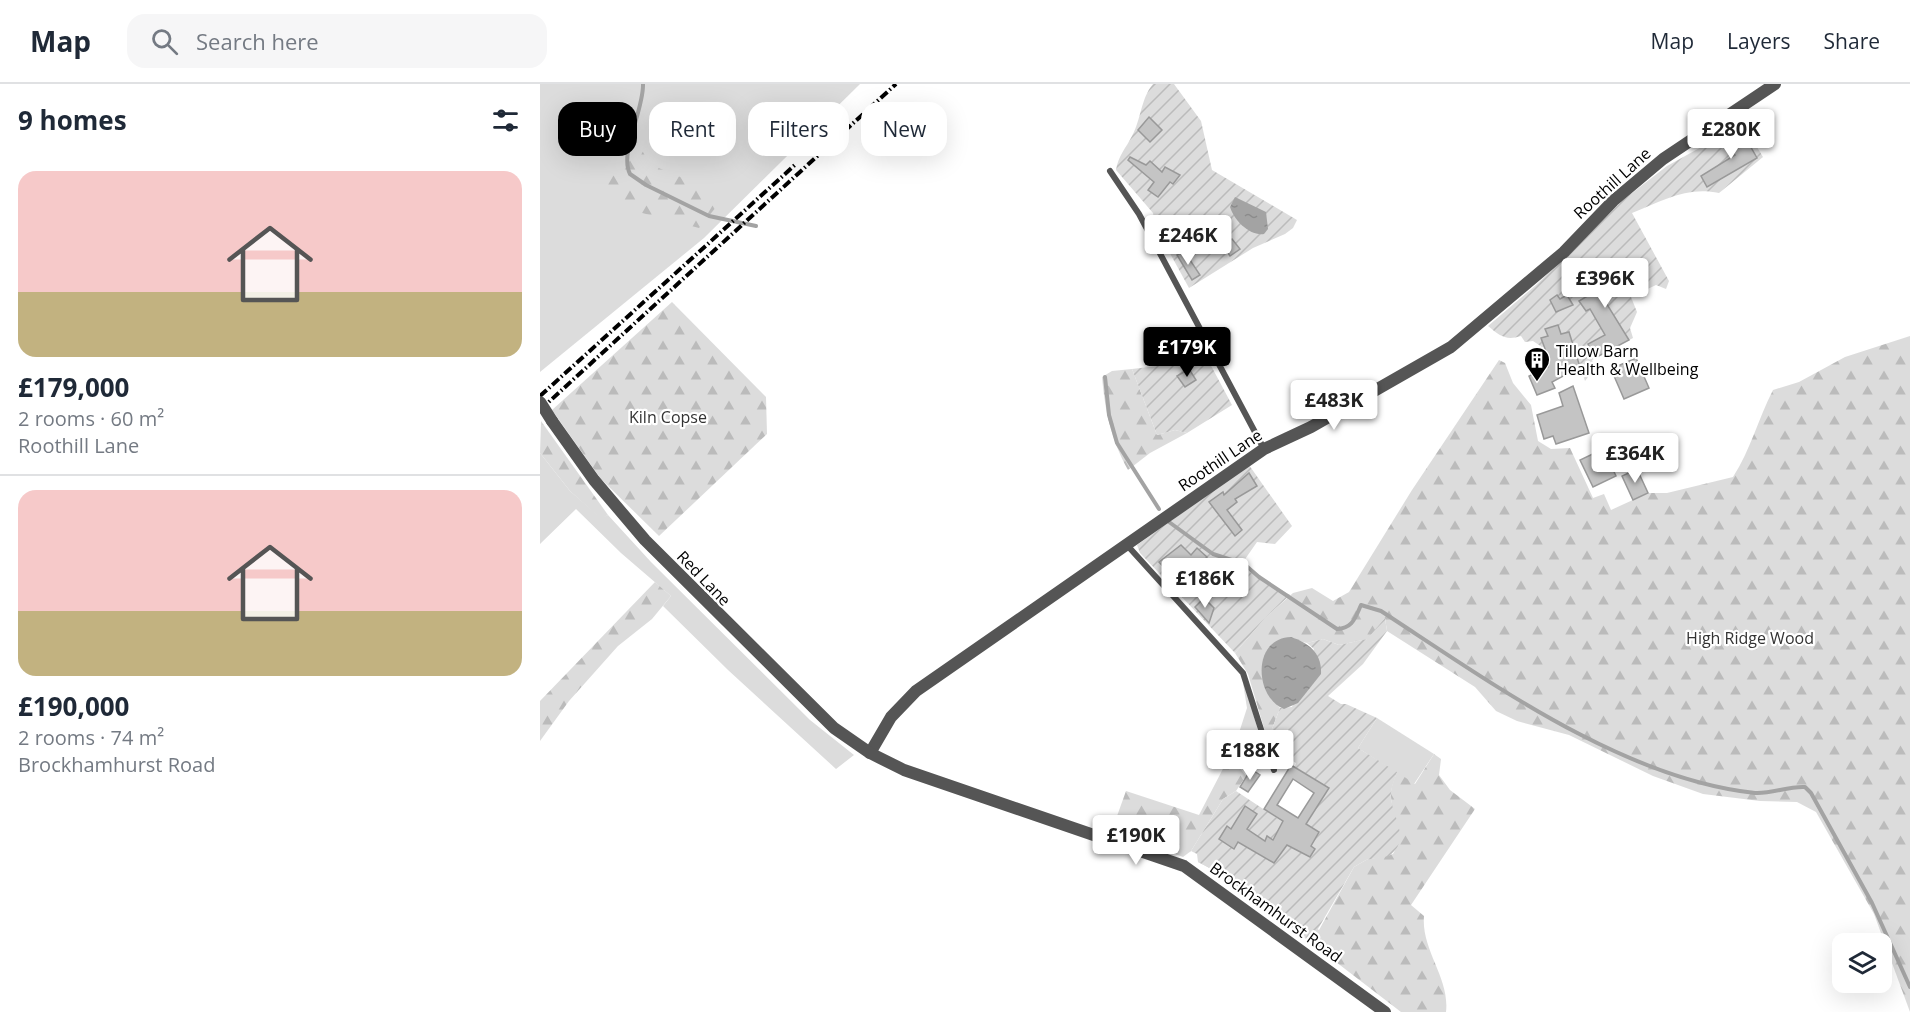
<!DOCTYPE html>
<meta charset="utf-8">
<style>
:root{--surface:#fff;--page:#f6f6f7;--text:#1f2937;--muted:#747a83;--line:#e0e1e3;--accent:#000}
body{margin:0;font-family:"Open Sans",sans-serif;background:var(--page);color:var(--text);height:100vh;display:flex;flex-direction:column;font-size:22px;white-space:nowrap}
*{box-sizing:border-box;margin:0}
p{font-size:20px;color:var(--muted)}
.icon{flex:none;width:33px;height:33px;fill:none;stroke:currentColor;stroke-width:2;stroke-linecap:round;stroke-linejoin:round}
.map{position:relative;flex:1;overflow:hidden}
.details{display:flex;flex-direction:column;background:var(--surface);width:540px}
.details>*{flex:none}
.hud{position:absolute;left:18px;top:18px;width:570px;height:54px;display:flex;gap:12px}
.controls{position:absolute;left:1292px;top:849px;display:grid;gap:12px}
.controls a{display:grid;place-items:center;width:60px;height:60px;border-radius:12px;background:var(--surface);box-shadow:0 6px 24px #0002;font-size:30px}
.price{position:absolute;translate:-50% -51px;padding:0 14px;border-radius:6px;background:#fff;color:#222;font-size:20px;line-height:39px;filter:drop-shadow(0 2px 3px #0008)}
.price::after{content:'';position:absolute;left:50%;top:36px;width:18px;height:14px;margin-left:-9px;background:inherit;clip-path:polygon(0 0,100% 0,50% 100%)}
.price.selected{background:var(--accent);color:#fff}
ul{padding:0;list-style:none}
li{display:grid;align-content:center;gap:12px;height:318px;padding:0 18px}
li+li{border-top:2px solid var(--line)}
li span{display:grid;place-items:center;height:186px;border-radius:18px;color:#555}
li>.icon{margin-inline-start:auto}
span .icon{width:108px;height:108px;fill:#fffc;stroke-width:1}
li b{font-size:26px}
h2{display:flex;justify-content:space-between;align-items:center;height:72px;padding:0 18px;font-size:26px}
.pill{padding:0 21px;border-radius:18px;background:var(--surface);box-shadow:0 6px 24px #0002;font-size:21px;line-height:54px}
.pill.selected{background:var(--accent);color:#fff}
header{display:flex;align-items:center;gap:36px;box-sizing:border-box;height:84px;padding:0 30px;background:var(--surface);border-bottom:2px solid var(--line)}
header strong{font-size:28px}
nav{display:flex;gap:33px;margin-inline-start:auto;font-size:21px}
.search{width:420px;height:54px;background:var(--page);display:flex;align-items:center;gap:15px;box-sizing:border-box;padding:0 21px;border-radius:18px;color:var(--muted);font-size:22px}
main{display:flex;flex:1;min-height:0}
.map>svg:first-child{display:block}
</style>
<header>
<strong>Map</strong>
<div class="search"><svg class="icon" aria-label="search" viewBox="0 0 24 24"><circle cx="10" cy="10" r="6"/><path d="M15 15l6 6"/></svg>Search here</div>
<nav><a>Map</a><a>Layers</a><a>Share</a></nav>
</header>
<main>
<section class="details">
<h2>9 homes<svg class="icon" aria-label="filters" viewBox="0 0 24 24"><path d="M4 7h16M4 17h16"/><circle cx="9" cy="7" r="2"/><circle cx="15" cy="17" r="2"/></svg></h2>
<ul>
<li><span style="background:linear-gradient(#f6c9c9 65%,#c2b280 0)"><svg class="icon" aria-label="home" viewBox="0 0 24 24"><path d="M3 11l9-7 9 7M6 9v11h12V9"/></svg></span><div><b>£179,000</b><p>2 rooms · 60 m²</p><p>Roothill Lane</p></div></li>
<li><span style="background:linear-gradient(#f6c9c9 65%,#c2b280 0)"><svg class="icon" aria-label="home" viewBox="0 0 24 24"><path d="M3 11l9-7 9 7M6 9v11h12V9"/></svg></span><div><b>£190,000</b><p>2 rooms · 74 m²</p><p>Brockhamhurst Road</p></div></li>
</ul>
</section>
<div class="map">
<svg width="1370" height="928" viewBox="0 0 1370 928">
<defs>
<pattern id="forest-firs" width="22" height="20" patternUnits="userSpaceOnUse" patternTransform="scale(1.5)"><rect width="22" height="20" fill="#dcdcdc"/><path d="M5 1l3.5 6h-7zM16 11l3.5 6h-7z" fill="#bbb"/></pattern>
<pattern id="garden-furrows" width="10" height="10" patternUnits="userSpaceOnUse" patternTransform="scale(1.5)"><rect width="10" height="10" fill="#dcdcdc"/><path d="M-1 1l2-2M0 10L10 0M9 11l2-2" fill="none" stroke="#bbb"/></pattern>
<pattern id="water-ripples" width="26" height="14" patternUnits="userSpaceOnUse" patternTransform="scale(1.5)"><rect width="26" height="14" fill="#a3a3a3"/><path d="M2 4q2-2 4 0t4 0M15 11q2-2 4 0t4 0" fill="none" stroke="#8b8b8b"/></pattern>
</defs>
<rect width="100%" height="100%" fill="#fff"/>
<g fill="#dcdcdc">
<polygon points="0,0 320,0 164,154 0,288"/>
<polygon points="0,369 30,407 61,434 68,431 111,478 270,636 314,671 296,685 188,586 123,522 131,512 81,469 36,425 0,460"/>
<polygon points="703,599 706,605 723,664 716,665 697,655 707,624"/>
<polygon points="837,634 894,670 874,700 818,664"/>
</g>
<g fill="url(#forest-firs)">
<polygon points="96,54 109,80 150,97 181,117 159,144 91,126 66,100 79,61"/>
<polygon points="132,218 226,313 227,350 119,452 61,395 12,326"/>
<path d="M 1370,252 L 1370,928 L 1334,830 L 1276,728 L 1257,718 L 1220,717 L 1163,710 L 1113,692 L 1029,651 L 977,637 L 956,627 L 935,603 L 847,547 L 845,534 L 828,555 L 799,561 L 783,555 L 767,559 L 746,554 L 735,618 L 740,624 L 732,645 L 730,664 L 708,590 L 695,569 L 725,534 L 753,509 L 772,504 L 793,517 L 809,508 L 872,406 L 959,276 L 965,279 L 973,299 L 991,321 L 998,357 L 1011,365 L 1030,364 L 1053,414 L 1064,410 L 1071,426 L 1108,409 L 1127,409 L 1193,393 C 1211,365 1218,335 1233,306 L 1259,298 L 1305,273 Z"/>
<path d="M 592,285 L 617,351 L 635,346 L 647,349 L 610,369 L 588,386 C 571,355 565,327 562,293 L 572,287 Z"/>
<polygon points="1,337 68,431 61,435 30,407 0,369"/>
<polygon points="115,498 131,512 112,535 78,562 29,617 0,657 0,617"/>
<path d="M 894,670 L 901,675 L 899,691 L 910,706 L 935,725 L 871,821 L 884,832 C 881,866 910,894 906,928 L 861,928 L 683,791 L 658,778 L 668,769 L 779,846 L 814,783 L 826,776 L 853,770 C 867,745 852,737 851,713 C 850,705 854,696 857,688 L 875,700 Z"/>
<polygon points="687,677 699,683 706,692 696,707 683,715 651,767 643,773 572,746 586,707 659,731"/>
</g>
<g fill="url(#garden-furrows)">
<path d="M 613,0 L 634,0 L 661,37 L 672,86 L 757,136 L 753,144 L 745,150 L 713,164 L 649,204 L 615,142 L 613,129 L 576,86 C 578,72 586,64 592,52 C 601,36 601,14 613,0 Z"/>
<path d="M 1203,40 L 1223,73 L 1179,109 C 1147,102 1122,117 1092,129 L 1129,197 L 1126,205 L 1116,201 L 1091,213 L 1097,228 L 1090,244 L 1093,254 L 1052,276 L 1055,284 L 1045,297 L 1029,248 L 1023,250 L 1025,256 L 1002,263 L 993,257 L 985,258 L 981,252 C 966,257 960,252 948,242 L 996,201 L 1083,116 L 1127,82 Z"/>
<polygon points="668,276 692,321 647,349 635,346 617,351 592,285"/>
<path d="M 709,381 L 752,442 L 735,460 L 717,458 L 701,481 C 717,495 733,500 750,511 L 725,534 L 695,569 L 600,469 L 597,461 Z"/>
<path d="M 845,534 L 847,547 L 823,580 L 788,612 L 801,620 L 806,620 L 837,634 L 818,664 L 857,688 C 855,696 850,705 851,713 C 852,733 872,755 849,772 L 826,776 L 814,783 L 771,857 L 683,791 L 658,778 L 657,770 L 651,767 L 683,715 L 696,707 L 773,758 L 779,748 L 766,740 L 789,704 L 755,683 L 756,679 L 730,664 L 732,645 L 740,624 L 752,623 L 774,565 L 767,559 L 783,555 L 799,561 L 827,555 Z"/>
</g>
<g fill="url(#water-ripples)">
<path d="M 695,113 L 726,128 L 728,145 L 724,150 C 709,152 694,136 690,123 Z"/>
<path d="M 751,553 C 769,559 782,569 781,590 L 758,619 L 744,625 C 714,613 712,554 751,553 Z"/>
</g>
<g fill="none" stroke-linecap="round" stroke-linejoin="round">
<g stroke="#a3a3a3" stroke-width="4">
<path d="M 103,0 C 104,26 79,69 90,90 L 106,101 L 169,132 L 216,142"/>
<polyline points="565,293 569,331 577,359 619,425"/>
<path d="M 629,438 L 673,470 L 704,480 L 719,493 L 797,545 C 813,544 815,534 821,521 L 841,527 C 950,598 1083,695 1215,709 C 1232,710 1248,702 1265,703 L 1271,709 L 1332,819 L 1370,903"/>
</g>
</g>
<g fill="#c4c4c4" stroke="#999" stroke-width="1.5" fill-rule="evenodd">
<polygon points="609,33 622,46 610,58 598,46"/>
<polygon points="1197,49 1200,55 1205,53 1217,74 1167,103 1161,92 1195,71 1185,55"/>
<polygon points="590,73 606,81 610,77 622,88 625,83 640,91 633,100 630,98 618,113 608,106 614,98 588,76"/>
<polygon points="645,146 651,159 639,165 633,152"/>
<polygon points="692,155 700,165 690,172 683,161"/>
<polygon points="644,167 660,191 652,196 637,171"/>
<polygon points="1091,178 1094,189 1055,201 1089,256 1055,274 1048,260 1065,251 1050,225 1046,227 1039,217 1051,210 1046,190 1051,189 1050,187"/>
<polygon points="1017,211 1020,215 1027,211 1033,221 1016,228 1010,216"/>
<polygon points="1018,241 1021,250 1029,248 1040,283 1012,298 1015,304 997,311 989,292 1008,283 1004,274 1008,273 1001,254 1008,252 1005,245"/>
<polygon points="1096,274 1109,304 1084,315 1071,285"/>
<polygon points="649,285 656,296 645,303 637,292"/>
<polygon points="1033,302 1049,349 1016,360 1013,352 1004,355 997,331 1023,322 1019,309"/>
<polygon points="1063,365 1076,392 1053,403 1040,376"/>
<polygon points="1097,385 1108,409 1093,416 1082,392"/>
<polygon points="709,389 717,402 695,415 697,418 687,426 702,446 695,452 669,418 683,408 684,411"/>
<polygon points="641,461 651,471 657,464 667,473 640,500 619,478"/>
<polygon points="664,514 674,524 669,539 655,523"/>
<path d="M 751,681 L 789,704 L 766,740 L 779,748 L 771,762 L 775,765 L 770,773 L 747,761 L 734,779 L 698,758 L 694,765 L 679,755 L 687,742 L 691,745 L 705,722 L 717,730 L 707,745 L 725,757 L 727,752 L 733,756 L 743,737 L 724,725 ZM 753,695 L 774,709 L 758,734 L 737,721 Z"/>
<polygon points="711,685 720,691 708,708 700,703"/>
</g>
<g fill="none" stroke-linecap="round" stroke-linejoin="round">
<g stroke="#555" stroke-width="6">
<polyline points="570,87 599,130 724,365"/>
<polyline points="586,460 703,589 734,686"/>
</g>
<polyline stroke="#555" stroke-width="12" points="330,669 351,633 376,607 724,365 771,343 911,263 1024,168 1073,117 1123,75 1235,0"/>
<polyline stroke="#555" stroke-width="12" points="12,337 54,396 105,456 294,644 330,669 364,686 644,782 845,928"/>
<g stroke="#000" stroke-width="4" stroke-dasharray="9 3 1.5 3" stroke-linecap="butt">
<polyline points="0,312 256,80"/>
<polyline points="0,326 356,0"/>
</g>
<polyline stroke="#555" stroke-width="12" points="0,318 12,337"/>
</g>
<defs>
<symbol id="building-pin" viewBox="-11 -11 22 30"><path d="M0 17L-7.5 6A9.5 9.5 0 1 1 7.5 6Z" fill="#000" stroke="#fff"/><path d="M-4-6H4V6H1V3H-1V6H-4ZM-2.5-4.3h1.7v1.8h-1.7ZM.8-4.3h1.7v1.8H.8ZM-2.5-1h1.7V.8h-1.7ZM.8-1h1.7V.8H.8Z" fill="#fff"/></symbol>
</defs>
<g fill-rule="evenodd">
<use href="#building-pin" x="982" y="261" width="30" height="40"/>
</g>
<g text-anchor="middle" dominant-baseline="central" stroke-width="4.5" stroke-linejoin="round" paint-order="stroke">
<g font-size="16" fill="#000" stroke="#fff">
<text transform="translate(1072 99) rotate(-42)">Roothill Lane</text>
<text transform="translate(680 376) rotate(-34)">Roothill Lane</text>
<text transform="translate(164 494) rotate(46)">Red Lane</text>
<text transform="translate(736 828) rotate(36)">Brockhamhurst Road</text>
</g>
<g font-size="16" fill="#000" stroke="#fff" text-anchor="start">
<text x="1016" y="267">Tillow Barn<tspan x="1016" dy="18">Health &amp; Wellbeing</tspan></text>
</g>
<g font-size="16" fill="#333" stroke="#fff">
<text x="128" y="333">Kiln Copse</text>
<text x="1210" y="554">High Ridge Wood</text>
</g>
</g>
</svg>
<div class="controls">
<a><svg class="icon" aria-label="layers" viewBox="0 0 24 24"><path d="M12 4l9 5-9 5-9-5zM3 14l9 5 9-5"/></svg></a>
</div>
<b class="price" style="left:1191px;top:76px">£280K</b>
<b class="price" style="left:648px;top:182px">£246K</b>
<b class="price" style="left:1065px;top:225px">£396K</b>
<b class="price selected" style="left:647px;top:294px">£179K</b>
<b class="price" style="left:794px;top:347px">£483K</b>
<b class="price" style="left:1095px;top:400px">£364K</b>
<b class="price" style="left:665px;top:525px">£186K</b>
<b class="price" style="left:710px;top:697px">£188K</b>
<b class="price" style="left:596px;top:782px">£190K</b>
<div class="hud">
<a class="pill selected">Buy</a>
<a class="pill">Rent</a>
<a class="pill">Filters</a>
<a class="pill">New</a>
</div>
</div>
</main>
